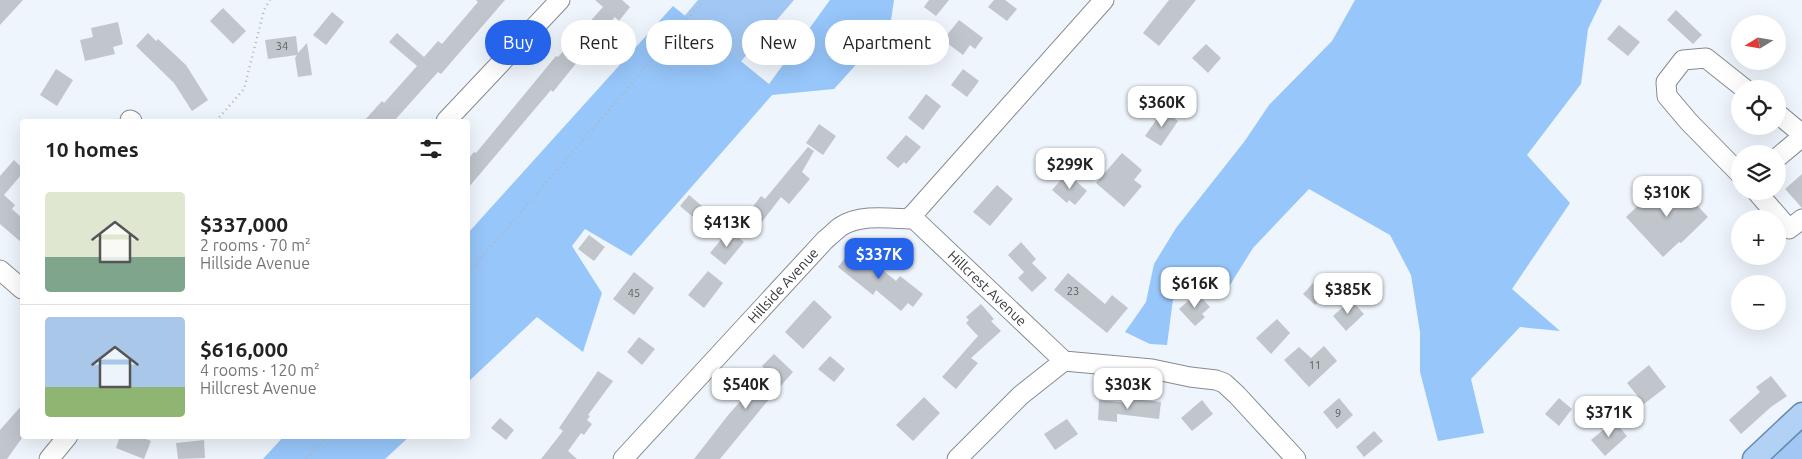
<!DOCTYPE html>
<meta charset="utf-8">
<style>
:root{--surface:#fff;--page:#f6f6f6;--text:#222;--muted:#767676;--line:#e0e0e0;--accent:#2563eb}
body{margin:0;font-family:Ubuntu,sans-serif;background:var(--page);color:var(--text);height:100vh;display:flex;flex-direction:column;font-size:19px;white-space:nowrap}
*{box-sizing:border-box;margin:0}
p{font-size:16px;color:var(--muted)}
.icon{flex:none;width:28px;height:28px;fill:none;stroke:currentColor;stroke-width:2;stroke-linecap:round;stroke-linejoin:round}
.map{position:relative;flex:1;overflow:hidden}
.panel{position:absolute;left:20px;top:119px;width:450px;height:320px;display:flex;flex-direction:column;background:var(--surface);border-radius:5px;box-shadow:0 5px 20px #0002}
.panel>*{flex:none}
.hud{position:absolute;left:485px;top:20px;width:475px;height:45px;display:flex;gap:10px}
.needle{width:32px;rotate:259deg}
.controls{position:absolute;left:1731px;top:15px;display:grid;gap:10px}
.controls a{display:grid;place-items:center;width:55px;height:55px;border-radius:50%;background:var(--surface);box-shadow:0 5px 20px #0002;font-size:25px}
.price{position:absolute;translate:-50% -42px;padding:0 11px;border-radius:10px;background:#fff;color:#222;font-size:16px;line-height:32px;filter:drop-shadow(0 1px 2px #0008)}
.price::after{content:'';position:absolute;left:50%;top:30px;width:15px;height:11px;margin-left:-8px;background:inherit;clip-path:polygon(0 0,100% 0,50% 100%)}
.price.current{background:var(--accent);color:#fff}
ul{padding:0;list-style:none}
li{display:flex;align-items:center;gap:15px;height:125px;padding:0 25px}
li+li{border-top:1px solid var(--line)}
li span{display:grid;place-items:center;flex:none;width:140px;height:100px;border-radius:5px;color:#555}
li>.icon{margin-inline-start:auto}
span .icon{width:60px;height:60px;fill:#fffc;stroke-width:1}
li b{font-size:21px}
h2{display:flex;justify-content:space-between;align-items:center;height:60px;padding:0 25px;font-size:21px}
.pill{padding:0 18px;border-radius:22px;background:var(--surface);box-shadow:0 5px 20px #0002;font-size:18px;line-height:45px}
.pill.current{background:var(--accent);color:#fff}
.map>svg:first-child{display:block}
</style>
<div class="map">
<svg width="1802" height="459" viewBox="0 0 1802 459">
<rect width="100%" height="100%" fill="#eff5fc"/>
<g fill="#a1c8f4">
<polygon points="698,0 794,0 724,81 670,33"/>
<polygon points="1802,414 1802,459 1754,459"/>
</g>
<g fill="#97c6fa">
<polygon points="830,0 894,0 890,27 834,89 772,95 631,256 585,229 572,246 602,293 583,352 537,317 468,382 468,233 673,6 769,84"/>
<polygon points="1355,0 1602,0 1588,29 1581,84 1527,155 1570,203 1512,289 1560,331 1520,327 1471,379 1484,433 1438,441 1420,372 1420,332 1411,275 1390,235 1309,189 1253,248 1225,293 1188,277 1173,299 1167,345 1150,344 1125,332 1146,302 1154,264 1176,228 1244,142 1269,105 1332,41"/>
<polygon points="284,436 410,436 385,459 263,459"/>
</g>
<g fill="#c0c6cc">
<polygon points="0,0 23,0 0,25"/>
<polygon points="476,0 505,0 441,74 438,72 394,121 364,121 382,101 384,103 417,66 389,42 397,33 424,57 438,41 442,44 478,2"/>
<polygon points="595,0 622,0 630,7 619,21 615,17 594,41 598,44 584,59 582,56 553,92 551,90 468,188 468,159 474,152 476,153 556,56 558,57 603,7"/>
<polygon points="929,0 949,0 936,16 924,7"/>
<polygon points="994,0 1005,0 1017,9 1007,21 988,7"/>
<polygon points="1169,0 1196,0 1159,46 1143,33"/>
<polygon points="223,8 246,31 233,44 210,21"/>
<polygon points="1676,10 1702,35 1693,44 1667,20"/>
<polygon points="332,12 344,22 326,45 313,35"/>
<polygon points="959,20 983,38 975,49 970,45 963,55 943,40"/>
<polygon points="118,22 123,44 113,47 115,54 85,61 80,40 93,37 91,28"/>
<polygon points="1619,25 1640,42 1628,56 1607,39"/>
<polygon points="148,33 156,41 158,39 186,65 208,100 192,111 174,83 136,46"/>
<polygon points="296,36 298,53 307,43 312,75 298,77 295,58 297,55 268,59 265,40"/>
<polygon points="1206,44 1221,58 1208,73 1192,58"/>
<polygon points="56,69 73,80 57,106 40,95"/>
<polygon points="963,69 979,81 967,97 951,85"/>
<polygon points="926,94 941,106 923,130 908,118"/>
<polygon points="1163,110 1178,121 1161,146 1145,136"/>
<polygon points="819,124 836,136 823,155 806,143"/>
<polygon points="906,135 921,147 906,164 904,162 898,168 886,158"/>
<polygon points="808,147 814,151 802,172 810,179 789,204 781,197 761,223 748,213 761,196 765,199"/>
<polygon points="1122,153 1142,170 1134,180 1142,186 1124,207 1096,183"/>
<polygon points="14,160 22,168 22,174 4,195 15,205 12,209 22,218 22,243 0,224 0,176"/>
<polygon points="1067,173 1087,191 1075,205 1069,200 1067,203 1052,190"/>
<polygon points="1802,174 1802,208 1785,189"/>
<polygon points="1676,183 1708,217 1681,243 1679,242 1663,257 1626,217 1660,185 1667,192"/>
<polygon points="997,185 1013,199 990,226 973,212"/>
<polygon points="689,195 702,206 693,217 680,206"/>
<polygon points="729,230 744,242 725,265 710,253"/>
<polygon points="589,235 605,247 594,261 578,249"/>
<polygon points="1021,242 1036,259 1032,263 1047,278 1032,292 1018,278 1024,272 1008,255"/>
<polygon points="854,247 896,281 900,276 923,294 913,307 908,303 901,311 876,290 873,295 838,267"/>
<polygon points="708,271 723,283 704,308 688,295"/>
<polygon points="634,272 654,288 634,315 613,299"/>
<polygon points="1068,273 1105,304 1112,295 1128,308 1107,333 1054,290"/>
<polygon points="1315,281 1327,292 1315,305 1303,294"/>
<polygon points="1197,293 1210,307 1202,314 1205,317 1195,326 1179,309"/>
<polygon points="814,300 832,317 803,349 785,332"/>
<polygon points="1351,300 1364,314 1346,331 1333,316"/>
<polygon points="981,304 994,319 991,321 1001,331 971,358 978,363 956,389 942,377 978,336 966,323 969,320 966,317"/>
<polygon points="1277,319 1290,333 1271,354 1256,338"/>
<polygon points="639,337 655,349 642,365 627,352"/>
<polygon points="1324,346 1337,361 1309,387 1284,360 1299,347 1311,358"/>
<polygon points="774,354 793,372 770,398 720,459 694,459 729,414 767,371 762,366"/>
<polygon points="830,356 845,369 834,382 818,369"/>
<polygon points="1649,365 1666,387 1644,404 1627,383"/>
<polygon points="598,371 613,381 588,415 590,416 587,420 592,424 584,435 581,433 568,451 577,459 541,459 563,431 559,428"/>
<polygon points="1771,376 1787,396 1771,407 1741,434 1729,420 1760,392 1756,387"/>
<polygon points="924,397 940,413 913,441 896,425"/>
<polygon points="1339,398 1353,415 1337,429 1323,412"/>
<polygon points="1559,398 1572,409 1559,426 1545,414"/>
<polygon points="1131,399 1161,402 1159,419 1117,414 1117,422 1098,420 1099,400 1130,403"/>
<polygon points="1202,400 1213,414 1192,431 1181,418"/>
<polygon points="22,405 22,438 7,459 0,459 0,430"/>
<polygon points="500,418 514,430 506,440 491,428"/>
<polygon points="1067,419 1078,434 1055,450 1044,434"/>
<polygon points="1614,421 1627,436 1605,456 1591,440"/>
<polygon points="1374,431 1383,441 1364,457 1356,447"/>
<polygon points="120,436 139,436 151,441 144,459 116,448"/>
<polygon points="204,440 205,458 178,459 176,443"/>
</g>
<g fill="none" stroke-linecap="round" stroke-linejoin="round">
<defs>
<g id="minor">
<polyline points="1778,114 1802,134"/>
<polyline points="130,120 132,121"/>
<polyline points="446,121 560,0"/>
<polyline points="1778,157 1802,137"/>
<polyline points="1740,174 1689,122 1667,96 1666,82 1683,60 1706,58 1745,89"/>
<polyline points="1756,191 1789,229 1802,219"/>
<path id="s1" d="M 911,216 L 1064,361 L 1152,369 L 1190,377 L 1216,380 L 1224,383 L 1237,395 L 1296,459"/>
<polyline points="0,270 22,289"/>
<polyline points="49,459 68,436"/>
<path id="s2" d="M 623,459 L 825,240 C 830,236 835,231 840,227 C 859,214 888,218 909,219 L 1104,0"/>
<polyline points="957,459 1021,395 1064,361"/>
</g>
<polyline id="major" points="1754,459 1802,414"/>
</defs>
<use href="#minor" stroke="#868b91" stroke-width="21"/>
<use href="#major" stroke="#6589b0" stroke-width="25"/>
<g stroke="#b1b5bb" stroke-width="2.5" stroke-dasharray="1 4" stroke-linecap="butt">
<polyline points="216,121 244,89 264,10 270,0"/>
<polyline points="468,273 704,0"/>
<polyline points="307,459 327,436"/>
</g>
<use href="#minor" stroke="#fff" stroke-width="19"/>
<use href="#major" stroke="#b2d2f5" stroke-width="22"/>
</g>
<g text-anchor="middle" dominant-baseline="central" stroke-width="4.5" stroke-linejoin="round" paint-order="stroke">
<g font-size="11" fill="#585c5f">
<text x="282" y="46">34</text>
<text x="1073" y="291">23</text>
<text x="634" y="293">45</text>
<text x="1315" y="365">11</text>
<text x="1338" y="413">9</text>
</g>
<g font-size="14" fill="#36383b" stroke="#eff5fc">
<text stroke="none"><textPath href="#s2" startOffset="236">Hillside Avenue</textPath></text>
<text stroke="none"><textPath href="#s1" startOffset="105">Hillcrest Avenue</textPath></text>
</g>
</g>
</svg>
<div class="controls">
<a><svg class="needle" viewBox="-14 -14 28 28"><path d="M0-13l5 13h-10z" fill="#e53935"/><path d="M0 13l5-13h-10z" fill="#767676"/></svg></a>
<a><svg class="icon" aria-label="locate" viewBox="0 0 24 24"><circle cx="12" cy="12" r="6"/><path d="M12 2v4M12 18v4M2 12h4M18 12h4"/></svg></a>
<a><svg class="icon" aria-label="layers" viewBox="0 0 24 24"><path d="M12 4l9 5-9 5-9-5zM3 14l9 5 9-5"/></svg></a>
<a>+</a>
<a>−</a>
</div>
<b class="price" style="left:1162px;top:128px">$360K</b>
<b class="price" style="left:1070px;top:190px">$299K</b>
<b class="price" style="left:1667px;top:218px">$310K</b>
<b class="price" style="left:727px;top:248px">$413K</b>
<b class="price current" style="left:879px;top:280px">$337K</b>
<b class="price" style="left:1195px;top:309px">$616K</b>
<b class="price" style="left:1348px;top:315px">$385K</b>
<b class="price" style="left:746px;top:410px">$540K</b>
<b class="price" style="left:1128px;top:410px">$303K</b>
<b class="price" style="left:1609px;top:438px">$371K</b>
<div class="hud">
<a class="pill current">Buy</a>
<a class="pill">Rent</a>
<a class="pill">Filters</a>
<a class="pill">New</a>
<a class="pill">Apartment</a>
</div>
<section class="panel">
<h2>10 homes<svg class="icon" aria-label="filters" viewBox="0 0 24 24"><path d="M4 7h16M4 17h16"/><circle cx="9" cy="7" r="2"/><circle cx="15" cy="17" r="2"/></svg></h2>
<ul>
<li><span style="background:linear-gradient(#dfe7d0 65%,#7fa58c 0)"><svg class="icon" aria-label="home" viewBox="0 0 24 24"><path d="M3 11l9-7 9 7M6 9v11h12V9"/></svg></span><div><b>$337,000</b><p>2 rooms · 70 m²</p><p>Hillside Avenue</p></div></li>
<li><span style="background:linear-gradient(#a9c7e8 70%,#8fb573 0)"><svg class="icon" aria-label="home" viewBox="0 0 24 24"><path d="M3 11l9-7 9 7M6 9v11h12V9"/></svg></span><div><b>$616,000</b><p>4 rooms · 120 m²</p><p>Hillcrest Avenue</p></div></li>
</ul>
</section>
</div>
